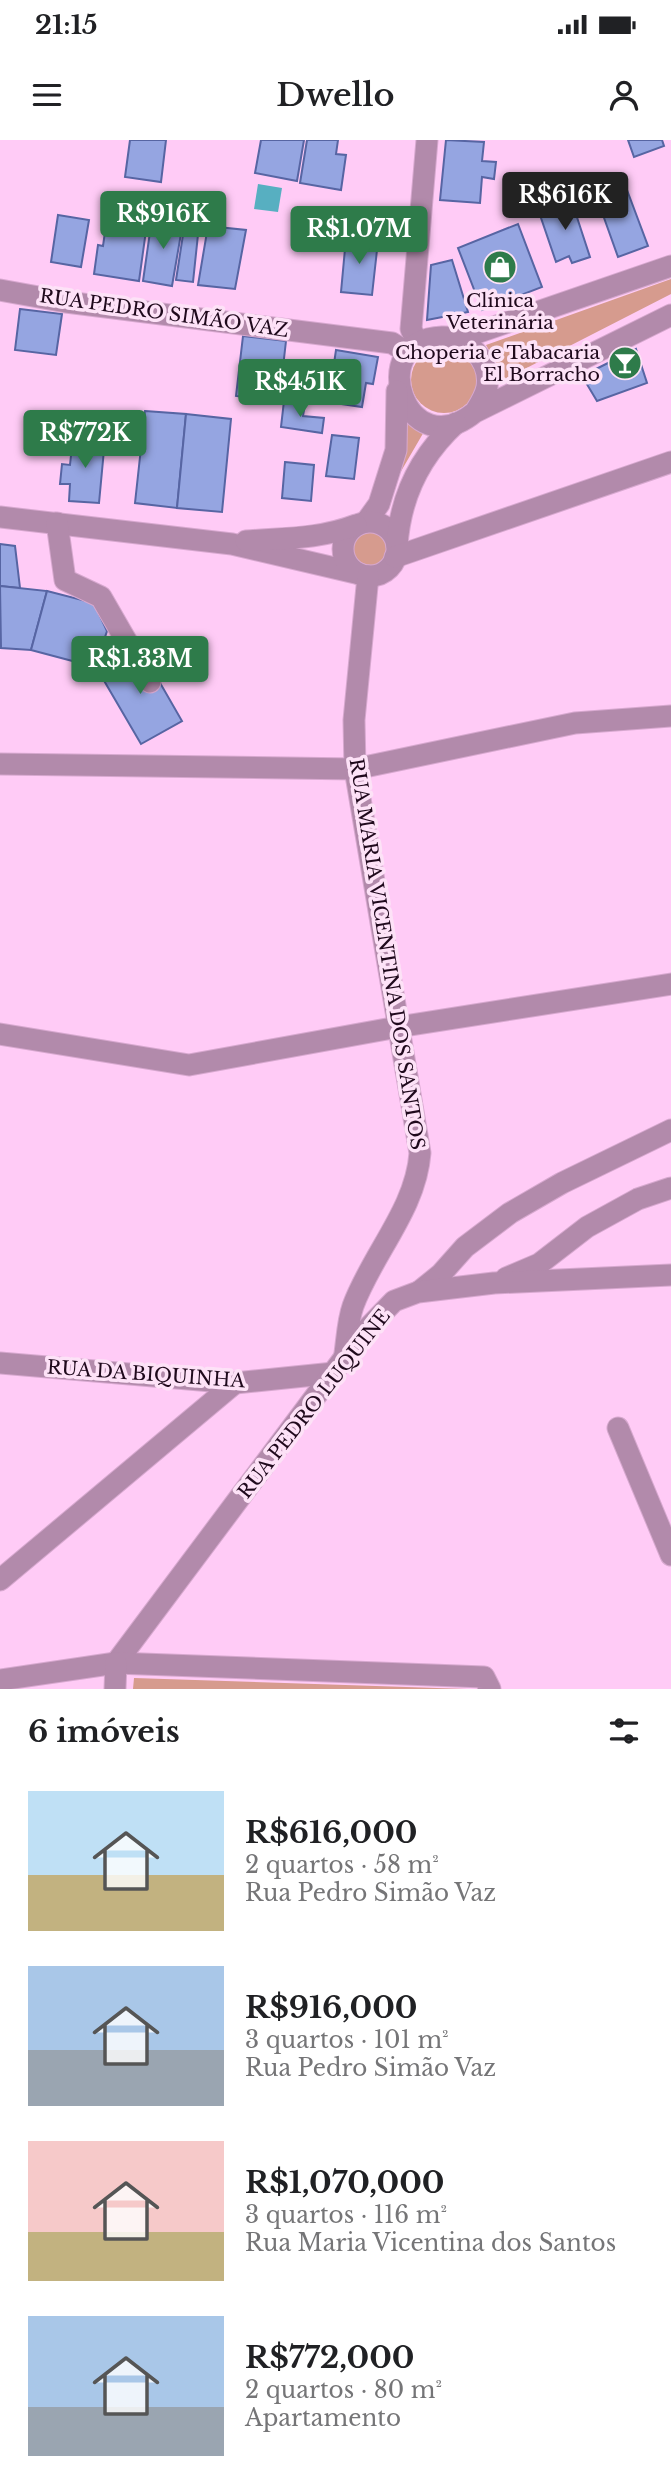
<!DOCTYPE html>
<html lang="pt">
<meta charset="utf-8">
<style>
:root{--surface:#fff;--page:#f2f2f2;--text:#202124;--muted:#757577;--accent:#2e7b4a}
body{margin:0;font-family:"Libre Baskerville",serif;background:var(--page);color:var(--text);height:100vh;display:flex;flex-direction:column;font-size:26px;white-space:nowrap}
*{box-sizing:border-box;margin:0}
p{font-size:23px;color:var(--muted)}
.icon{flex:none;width:38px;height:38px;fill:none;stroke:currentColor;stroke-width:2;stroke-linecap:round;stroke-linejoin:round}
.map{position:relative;height:1549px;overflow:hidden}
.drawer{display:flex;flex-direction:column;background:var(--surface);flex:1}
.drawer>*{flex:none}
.price{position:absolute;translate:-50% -60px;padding:0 16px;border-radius:7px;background:var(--accent);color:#fff;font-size:23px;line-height:46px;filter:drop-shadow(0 2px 4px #0008)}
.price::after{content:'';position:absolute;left:50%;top:42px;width:21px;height:16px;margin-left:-10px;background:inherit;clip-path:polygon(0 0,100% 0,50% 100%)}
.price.current{background:#222;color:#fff}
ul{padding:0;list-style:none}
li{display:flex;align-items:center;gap:21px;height:175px;padding:0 28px}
li span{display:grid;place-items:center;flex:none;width:196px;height:140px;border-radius:0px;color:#555}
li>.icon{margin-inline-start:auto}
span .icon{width:84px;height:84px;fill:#fffc;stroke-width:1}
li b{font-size:30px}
h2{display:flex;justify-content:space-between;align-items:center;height:84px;padding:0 28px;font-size:30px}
.status{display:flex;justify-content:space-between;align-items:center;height:49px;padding:0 35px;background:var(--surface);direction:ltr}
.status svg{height:19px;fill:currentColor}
header{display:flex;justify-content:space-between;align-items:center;height:91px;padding:0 28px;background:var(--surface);font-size:32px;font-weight:600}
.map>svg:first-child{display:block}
</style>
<div class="status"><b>21:15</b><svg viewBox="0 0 49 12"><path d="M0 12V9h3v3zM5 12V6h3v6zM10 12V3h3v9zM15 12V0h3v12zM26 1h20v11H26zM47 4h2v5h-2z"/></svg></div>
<header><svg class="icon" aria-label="menu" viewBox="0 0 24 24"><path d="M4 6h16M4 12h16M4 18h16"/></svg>Dwello<svg class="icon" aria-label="person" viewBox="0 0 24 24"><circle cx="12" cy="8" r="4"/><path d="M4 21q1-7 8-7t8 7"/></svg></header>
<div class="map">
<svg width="671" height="1549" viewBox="0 0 671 1549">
<rect width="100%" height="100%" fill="#ffcbf6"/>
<g fill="#d69b8e">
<polygon points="671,139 671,154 499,242 498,226 486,205"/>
<circle cx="444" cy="240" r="33"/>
<polygon points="407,282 417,290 425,290 400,333 389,369 385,366 406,295"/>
<circle cx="370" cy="409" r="20"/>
<polygon points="134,1538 467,1549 133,1549"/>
</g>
<polygon fill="#57afc1" points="258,44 282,48 278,72 254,69"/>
<g fill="#95a5e1" stroke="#5765a3" stroke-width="2">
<polygon points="130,0 166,0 161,42 125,37"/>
<polygon points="261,0 304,0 297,41 255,33"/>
<polygon points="307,0 338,0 336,14 346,15 341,50 300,43"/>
<polygon points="446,0 484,2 482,21 496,22 494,39 482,37 480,63 440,60"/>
<polygon points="628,0 662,0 664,6 634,17"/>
<polygon points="621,34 648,106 618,117 598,61 603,54 599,42"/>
<polygon points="571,59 590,117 572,123 569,116 556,122 539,72"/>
<polygon points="108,71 148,76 139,141 94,134 98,105 103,106"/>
<polygon points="302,72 347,78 343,109 298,103"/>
<polygon points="58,75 89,80 81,127 51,122"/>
<polygon points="152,78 183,82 172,146 143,141"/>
<polygon points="185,82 199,85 193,142 176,140"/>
<polygon points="518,84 542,147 482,170 458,108"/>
<polygon points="208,86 246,90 235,149 198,145"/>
<polygon points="346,98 378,101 372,155 341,152"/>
<polygon points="452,120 468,172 427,180 431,125"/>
<polygon points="20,169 62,174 56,215 15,210"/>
<polygon points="243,196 286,201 279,262 236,256"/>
<polygon points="636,209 647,243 597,261 582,236"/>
<polygon points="336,210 378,217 373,244 366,243 362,267 334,263 336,245 331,244"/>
<polygon points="284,261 305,264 303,276 324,278 322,293 281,287"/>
<polygon points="145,271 186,274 177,368 135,363"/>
<polygon points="186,274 231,279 222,372 177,368"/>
<polygon points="64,275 113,280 112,293 63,288"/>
<polygon points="332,295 359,298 354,339 326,336"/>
<polygon points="73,296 105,299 99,363 69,361 70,344 60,344 62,324 70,325"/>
<polygon points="285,322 314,325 311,361 282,358"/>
<polygon points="0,404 15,406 20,448 0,446"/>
<polygon points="0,446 47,451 31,510 1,508"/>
<polygon points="47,451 94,463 107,491 95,527 31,510"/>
<polygon points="140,508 182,581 141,604 99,532"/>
</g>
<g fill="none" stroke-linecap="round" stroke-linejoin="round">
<defs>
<g id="minor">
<polyline points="0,150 66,162 392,203 408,213"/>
<polyline points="459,199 671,126"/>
<polyline points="418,204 411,189 427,0"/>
<path d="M 475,272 C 480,264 485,257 487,247 C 491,221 468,196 442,197 C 363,199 406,329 475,272 L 671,175"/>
<polyline points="0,377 232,404 360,434"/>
<polyline points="366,382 379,364 396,310 397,251"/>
<circle cx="370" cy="409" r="27"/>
<polyline points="57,383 65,440 101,457 150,542"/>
<path d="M 246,401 C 284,398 320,399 356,385"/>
<path d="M 397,406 C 400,357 419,317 456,283"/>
<polyline points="395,417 671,322"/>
<polyline points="0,624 355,629 575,583 671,576"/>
<polyline points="0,894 189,925 398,887 671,844"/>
<polyline points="506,1138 539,1124 587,1087 638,1059 671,1048"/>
<polyline points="420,1151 441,1134 465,1107 510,1073 562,1043 671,990"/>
<path d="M 344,1220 C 347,1203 347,1183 353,1166 C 372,1114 416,1069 420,1013 L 355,629 L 354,580 L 368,436"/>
<polyline points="0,1223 235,1243 334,1233"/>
<polyline points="618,1288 671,1415"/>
<polyline points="0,1440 235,1243"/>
<polyline points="116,1523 362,1194 394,1161 418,1152 494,1143 671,1135"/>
<polyline points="0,1540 116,1523 484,1537 490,1549"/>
<polyline points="115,1549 116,1523"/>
</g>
</defs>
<use href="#minor" stroke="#d7a8cf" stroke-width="23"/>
<use href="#minor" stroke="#b28aab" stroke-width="21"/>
</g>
<defs>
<symbol id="shop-disc" viewBox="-11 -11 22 22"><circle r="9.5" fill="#2e7b4a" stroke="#fde2f7"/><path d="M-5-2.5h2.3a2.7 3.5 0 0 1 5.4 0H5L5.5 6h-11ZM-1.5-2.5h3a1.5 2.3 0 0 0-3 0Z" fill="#fff"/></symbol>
<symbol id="bar-disc" viewBox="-11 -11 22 22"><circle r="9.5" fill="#2e7b4a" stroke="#fde2f7"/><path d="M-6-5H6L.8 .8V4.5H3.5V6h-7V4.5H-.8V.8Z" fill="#fff"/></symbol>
</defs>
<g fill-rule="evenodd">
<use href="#shop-disc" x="481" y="108" width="38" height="38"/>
<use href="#bar-disc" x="606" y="204" width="38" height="38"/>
</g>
<g text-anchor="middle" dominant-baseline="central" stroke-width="7" stroke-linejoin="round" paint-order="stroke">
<g font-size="19" fill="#1f091c" stroke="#fde2f7">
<text x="500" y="160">Clínica<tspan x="500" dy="22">Veterinária</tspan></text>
<text x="600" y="212" text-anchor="end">Choperia e Tabacaria<tspan x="600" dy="22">El Borracho</tspan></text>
</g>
<g font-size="19" fill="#1f091c" stroke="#fde2f7">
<text transform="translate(164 173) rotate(8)">RUA PEDRO SIMÃO VAZ</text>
<text transform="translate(387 814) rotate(81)">RUA MARIA VICENTINA DOS SANTOS</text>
<text transform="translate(146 1234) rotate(4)">RUA DA BIQUINHA</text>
<text transform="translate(314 1264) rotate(-52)">RUA PEDRO LUQUINE</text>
</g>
</g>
</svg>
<b class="price current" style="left:565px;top:92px">R$616K</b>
<b class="price" style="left:163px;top:111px">R$916K</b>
<b class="price" style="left:359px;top:126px">R$1.07M</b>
<b class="price" style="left:300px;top:279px">R$451K</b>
<b class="price" style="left:85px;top:330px">R$772K</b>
<b class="price" style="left:140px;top:556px">R$1.33M</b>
</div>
<section class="drawer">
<h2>6 imóveis<svg class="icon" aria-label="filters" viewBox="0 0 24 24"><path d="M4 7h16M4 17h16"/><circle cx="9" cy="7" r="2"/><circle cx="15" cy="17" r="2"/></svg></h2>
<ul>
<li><span style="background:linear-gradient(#bfe0f5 60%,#c2b280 0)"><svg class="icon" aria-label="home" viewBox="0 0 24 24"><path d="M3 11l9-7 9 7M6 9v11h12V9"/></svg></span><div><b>R$616,000</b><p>2 quartos · 58 m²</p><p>Rua Pedro Simão Vaz</p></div></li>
<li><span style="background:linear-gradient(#a9c7e8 60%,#9aa5b1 0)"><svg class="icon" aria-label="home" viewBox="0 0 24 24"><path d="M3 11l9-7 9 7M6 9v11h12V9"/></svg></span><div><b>R$916,000</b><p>3 quartos · 101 m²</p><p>Rua Pedro Simão Vaz</p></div></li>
<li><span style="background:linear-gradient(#f6c9c9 65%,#c2b280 0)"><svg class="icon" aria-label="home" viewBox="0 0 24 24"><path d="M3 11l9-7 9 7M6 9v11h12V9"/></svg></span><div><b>R$1,070,000</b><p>3 quartos · 116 m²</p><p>Rua Maria Vicentina dos Santos</p></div></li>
<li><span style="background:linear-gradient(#a9c7e8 65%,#9aa5b1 0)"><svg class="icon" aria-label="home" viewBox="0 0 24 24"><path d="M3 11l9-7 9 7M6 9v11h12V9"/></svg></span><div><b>R$772,000</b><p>2 quartos · 80 m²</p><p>Apartamento</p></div></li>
</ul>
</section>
